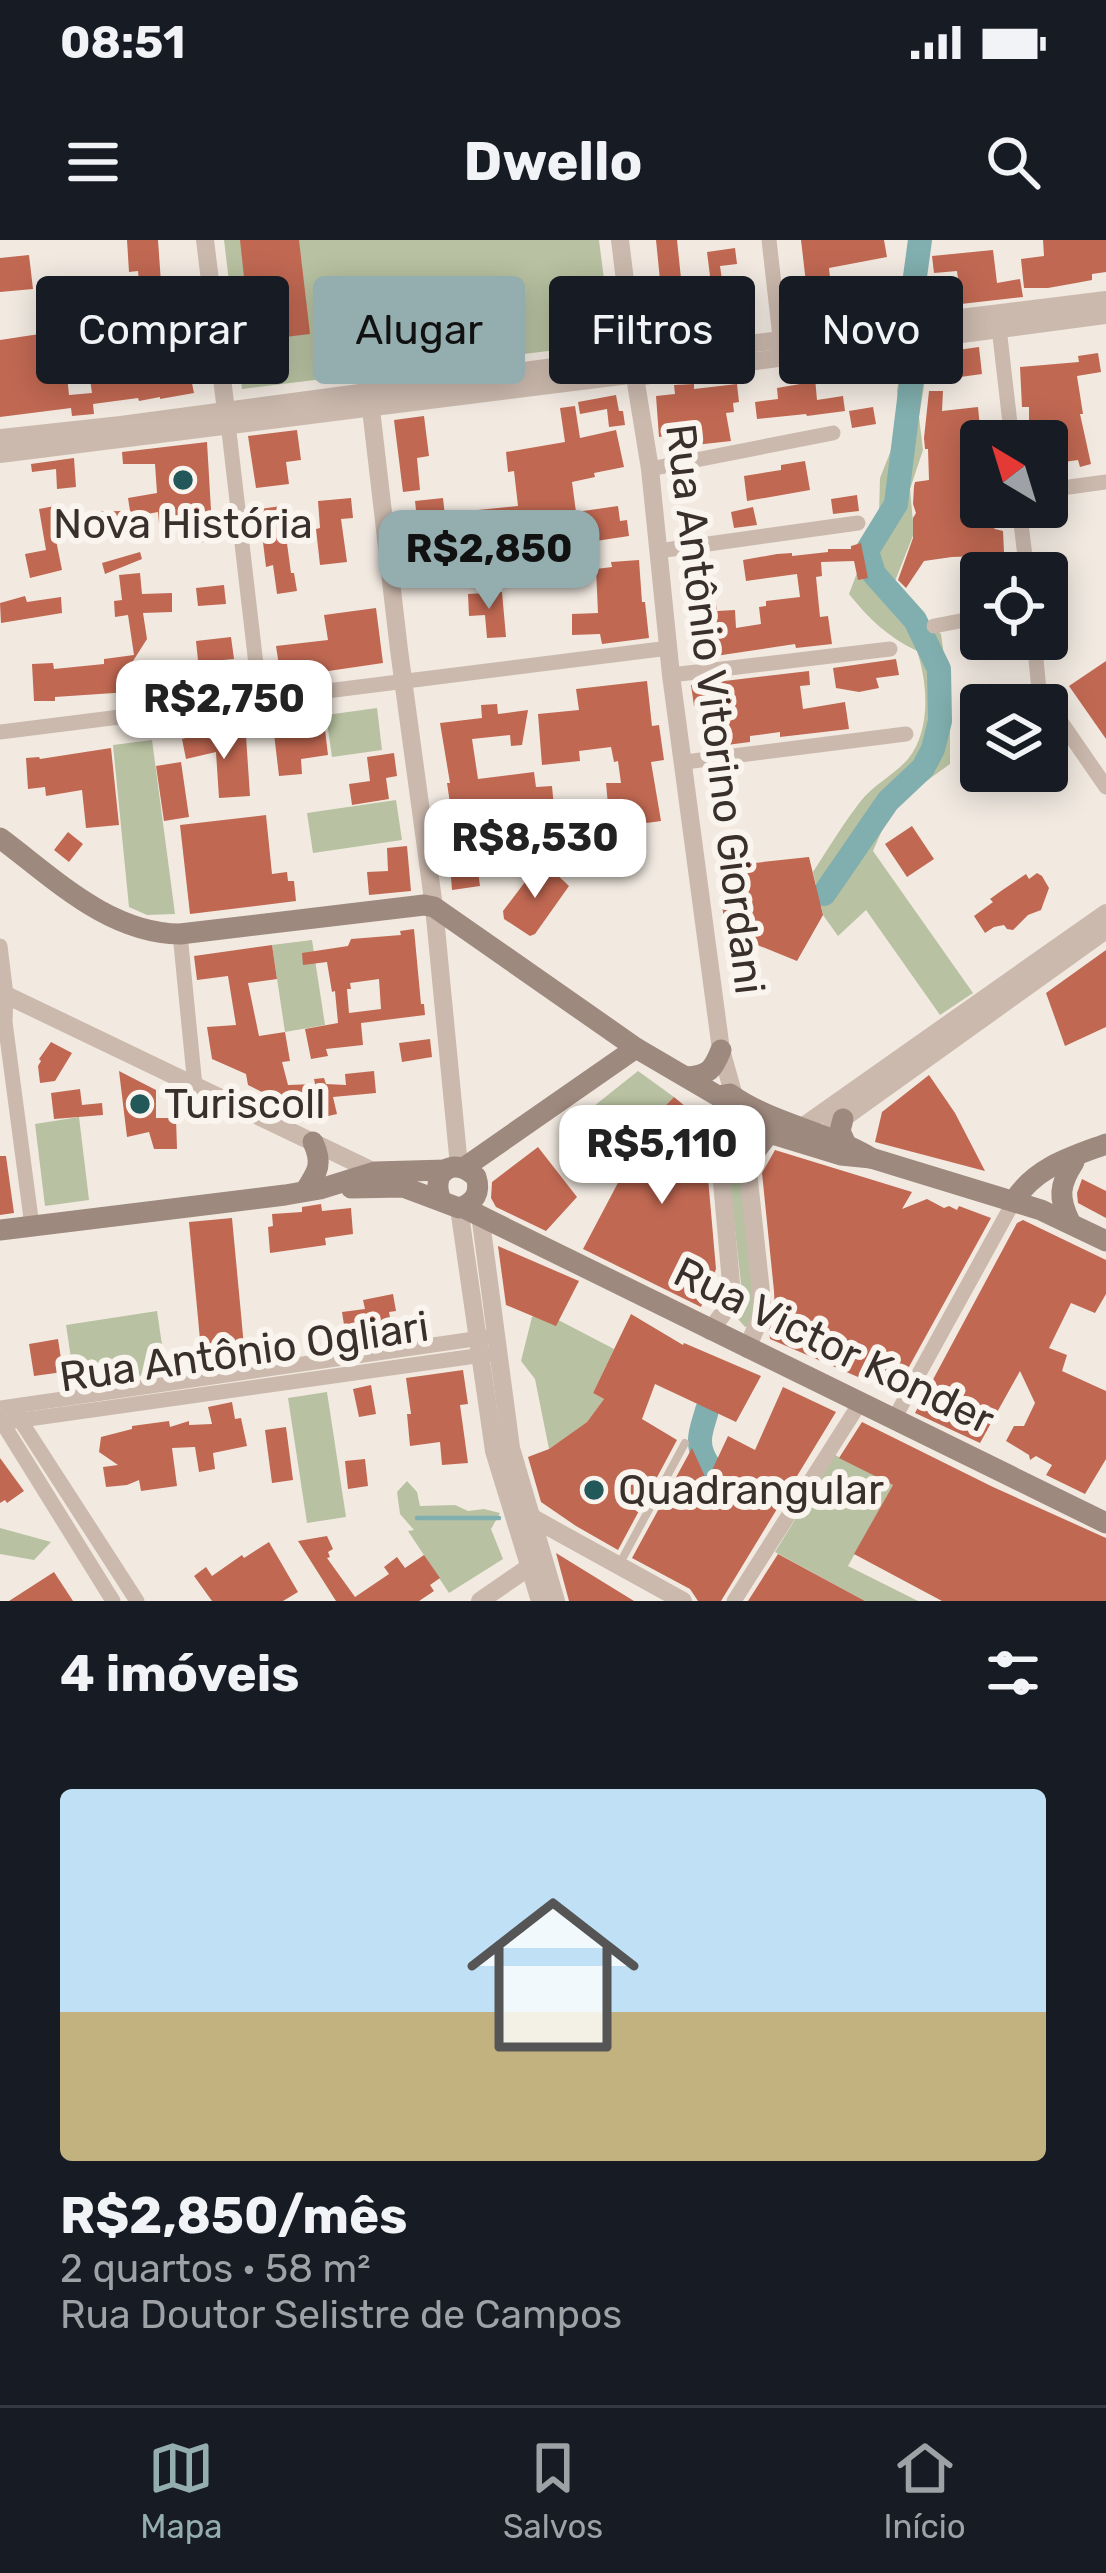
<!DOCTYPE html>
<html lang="pt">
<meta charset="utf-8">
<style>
:root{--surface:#171b24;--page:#242831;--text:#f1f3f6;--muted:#9ea1a6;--line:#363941;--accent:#94adaf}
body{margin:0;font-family:Rubik,sans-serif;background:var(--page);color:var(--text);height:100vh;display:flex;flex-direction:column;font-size:45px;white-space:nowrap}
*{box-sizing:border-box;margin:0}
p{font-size:39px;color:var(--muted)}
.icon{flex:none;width:66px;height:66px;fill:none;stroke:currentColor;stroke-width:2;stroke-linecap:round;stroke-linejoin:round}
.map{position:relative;height:1361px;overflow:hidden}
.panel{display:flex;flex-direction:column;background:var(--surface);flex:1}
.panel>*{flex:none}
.hud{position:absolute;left:36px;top:36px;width:1035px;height:108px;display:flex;gap:24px}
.needle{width:78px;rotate:322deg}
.fabs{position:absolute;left:960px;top:180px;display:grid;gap:24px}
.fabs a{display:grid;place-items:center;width:108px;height:108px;border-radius:12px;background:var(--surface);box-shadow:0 6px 30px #0003;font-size:60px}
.price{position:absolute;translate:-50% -102px;padding:0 27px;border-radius:24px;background:#fff;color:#222;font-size:39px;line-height:78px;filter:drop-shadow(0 3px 6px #0008)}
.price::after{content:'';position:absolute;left:50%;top:72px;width:36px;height:27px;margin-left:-18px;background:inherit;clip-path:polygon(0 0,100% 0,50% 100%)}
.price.selected{background:var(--accent);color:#111}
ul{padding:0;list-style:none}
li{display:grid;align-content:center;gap:24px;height:636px;padding:0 60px}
li span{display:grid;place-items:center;height:372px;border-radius:12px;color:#555}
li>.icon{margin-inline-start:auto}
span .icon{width:216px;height:216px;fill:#fffc;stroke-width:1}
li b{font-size:51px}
h2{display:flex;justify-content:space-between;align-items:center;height:144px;padding:0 60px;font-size:51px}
.chip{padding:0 42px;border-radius:12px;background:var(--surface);box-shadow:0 6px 30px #0003;font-size:42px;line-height:108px}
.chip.selected{background:var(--accent);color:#111}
.status{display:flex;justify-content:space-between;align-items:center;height:84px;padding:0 60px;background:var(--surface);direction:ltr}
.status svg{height:33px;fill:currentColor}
header{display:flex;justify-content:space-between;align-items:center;height:156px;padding:0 60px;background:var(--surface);font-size:54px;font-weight:700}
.tab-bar{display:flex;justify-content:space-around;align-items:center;height:168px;border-top:3px solid var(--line);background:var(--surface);font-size:33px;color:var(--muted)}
.tab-bar a{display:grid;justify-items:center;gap:6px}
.tab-bar .selected{color:var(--accent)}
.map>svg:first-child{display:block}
</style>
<div class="status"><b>08:51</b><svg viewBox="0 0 49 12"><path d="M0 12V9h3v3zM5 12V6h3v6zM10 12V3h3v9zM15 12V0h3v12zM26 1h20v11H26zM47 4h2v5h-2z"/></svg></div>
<header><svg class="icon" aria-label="menu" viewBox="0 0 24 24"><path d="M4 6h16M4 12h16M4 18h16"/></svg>Dwello<svg class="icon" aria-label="search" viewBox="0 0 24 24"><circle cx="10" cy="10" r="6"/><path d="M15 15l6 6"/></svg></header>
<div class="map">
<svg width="1106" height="1361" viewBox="0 0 1106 1361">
<rect width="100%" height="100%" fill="#f2eae1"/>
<g fill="#b8c1a1">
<polygon points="224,0 599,0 612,103 242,149"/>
<path d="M 933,108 L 936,133 L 925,140 L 919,177 L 923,210 L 910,249 L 914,293 L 895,341 L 924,378 L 941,394 L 950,460 L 950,524 L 893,565 L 873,611 L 973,753 L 940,775 L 866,670 L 838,696 L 823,675 L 813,632 C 828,609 843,584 860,562 C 873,545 894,535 908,519 C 931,491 928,444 917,411 C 889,398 868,378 849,354 L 857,333 L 878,312 L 880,238 L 901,185 L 897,151 L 903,112 Z"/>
<polygon points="377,468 382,510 332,517 326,475"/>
<polygon points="152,500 175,674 147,675 129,667 113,505"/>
<polygon points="396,560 402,600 313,613 307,573"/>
<polygon points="312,700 325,785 285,792 272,705"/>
<polygon points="638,831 674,857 613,917 579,878"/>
<polygon points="79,877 89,960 45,966 35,884"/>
<polygon points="726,887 741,894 763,1032 751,1085 745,1087 738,1079 742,1053 724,890"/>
<polygon points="157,1071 166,1132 75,1145 66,1085"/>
<polygon points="543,1072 614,1109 593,1153 604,1159 587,1182 549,1209 535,1139 521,1121 532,1077"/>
<polygon points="327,1152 346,1277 307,1283 288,1158"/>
<polygon points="835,1215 893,1245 848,1326 918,1361 865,1361 775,1312"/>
<polygon points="407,1241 417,1252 420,1266 455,1265 468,1271 484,1269 500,1273 491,1289 503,1319 449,1353 408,1291 414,1290 400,1274 397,1252"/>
<polygon points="0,1288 51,1302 34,1320 0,1314"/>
</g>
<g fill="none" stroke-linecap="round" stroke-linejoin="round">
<polyline stroke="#81aeae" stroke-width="4.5" points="417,1278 499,1278"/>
<g stroke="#81aeae" stroke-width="24">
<polyline points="914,44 920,0"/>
<polyline points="824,654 888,561 923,528 933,509 940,481 939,429 915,380 874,334 867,311 896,264 916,104"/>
<path d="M 707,1170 C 705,1179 700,1190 700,1200 C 699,1219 719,1240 733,1250"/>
</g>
</g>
<g fill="#c06852" fill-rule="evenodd">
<polygon points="127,0 158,0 161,43 171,42 173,59 141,62 138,31 129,32"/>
<polygon points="240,0 299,0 310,94 251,101"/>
<polygon points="656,0 677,0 682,48 711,44 707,12 735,8 737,24 720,26 723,47 731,46 737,92 650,102 644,52 661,50"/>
<polygon points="801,0 884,0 887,17 829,28 832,58 858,56 857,47 876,45 877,50 892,48 893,53 903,52 905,71 884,74 884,69 858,73 858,77 802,84 801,77 806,77 802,43 806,43"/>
<polygon points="1043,0 1106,0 1106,32 1092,34 1092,40 1076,43 1048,48 1024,48 1021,19 1044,16"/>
<polygon points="993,10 997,43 1020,39 1023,57 961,64 957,31 934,33 932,16"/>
<polygon points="29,15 33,49 0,52 0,18"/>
<polygon points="183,83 188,107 154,113 150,90"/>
<polygon points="79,88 83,115 65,117 69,155 92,153 89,132 108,129 110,144 156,138 156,135 189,129 194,153 160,159 160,157 139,161 138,158 93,164 94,174 72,176 71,168 0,177 0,100"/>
<polygon points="127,98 129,120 110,122 106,99"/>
<polygon points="979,107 982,134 946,139 943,112"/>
<polygon points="1098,113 1101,132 1077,136 1083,174 1080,174 1091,224 1080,227 1078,220 1057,223 1058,236 1047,236 1047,201 1029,201 1029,167 1022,167 1020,127 1079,122 1078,116"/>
<polygon points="815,138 817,160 843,156 845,171 807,176 806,174 757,179 755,162 778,159 777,148 800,144 800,140"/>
<polygon points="694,144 694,149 737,144 739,162 733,163 734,172 726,173 731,201 677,207 675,194 659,197 656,156 675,154 674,145"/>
<polygon points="929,151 943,151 942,171 978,167 981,197 981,267 984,267 986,281 995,289 1003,291 1005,333 982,333 980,316 952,317 924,321 906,348 898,340 913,298 913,278 916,273 913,264 914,246 915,242 929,240 928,209 925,209 924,198"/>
<polygon points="616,155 619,171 623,171 625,185 609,187 607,169 580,174 578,162"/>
<polygon points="575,166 580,198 616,190 624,227 594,233 595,237 572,242 576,272 618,266 620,281 627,280 629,296 576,304 573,279 533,284 534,296 522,298 523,311 481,316 478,291 470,292 468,271 518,266 514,231 508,232 506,212 565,202 560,168"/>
<polygon points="873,167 876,184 852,188 849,171"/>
<polygon points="424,176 429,216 417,218 420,250 403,252 394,180"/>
<polygon points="297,190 301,220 286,222 289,244 256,248 248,196"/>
<polygon points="207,202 211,270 220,298 199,303 194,281 159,283 158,272 131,277 128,258 157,253 155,224 123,224 122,212"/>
<polygon points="74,218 76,247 57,249 56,229 32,232 31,224"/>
<polygon points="805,221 810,250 747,261 744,236 781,230 781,225"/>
<polygon points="857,255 859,271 833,274 831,259"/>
<polygon points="351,258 353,278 341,279 347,322 320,325 316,289 320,288 318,261"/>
<polygon points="443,258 445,276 417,279 415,261"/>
<polygon points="60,265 64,288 54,290 62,330 30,338 25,314 46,310 39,269"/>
<polygon points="282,266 291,333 294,333 297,351 277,354 273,325 266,327 259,269"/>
<polygon points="753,267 757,285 734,288 731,272"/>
<polygon points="121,271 121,291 86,291 86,272"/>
<polygon points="861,303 868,338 858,340 854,321 821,322 822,336 816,337 820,377 828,376 832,404 796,408 795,404 702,418 701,406 694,407 691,366 716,364 717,371 735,370 736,388 761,384 759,367 766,366 766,361 800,357 797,334 746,341 743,320 777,314 792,313 792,316 828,312 828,309 851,309 851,306"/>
<polygon points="140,312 142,319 105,334 102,323"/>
<polygon points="639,320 642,362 645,362 649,398 602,404 600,394 572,395 572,374 598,373 596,329 612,327 611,322"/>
<polygon points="140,333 142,354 172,353 172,372 143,373 147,399 133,421 144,420 146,432 168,428 168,434 196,439 195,431 199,430 196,401 231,397 234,419 212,421 216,446 198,449 197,443 161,448 160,442 129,447 129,452 55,457 55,461 34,461 32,424 53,423 54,429 104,424 104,419 134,415 128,375 115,377 114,361 122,360 119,335"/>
<polygon points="224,345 226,364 198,366 196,348"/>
<polygon points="502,352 506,397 487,398 485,375 469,376 468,354"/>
<polygon points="25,356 27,362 61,357 62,373 1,383 0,363"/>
<polygon points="376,368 383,423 308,434 307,428 280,432 276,406 328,400 324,375"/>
<polygon points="896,419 899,435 876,438 879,448 859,452 836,448 833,428"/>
<polygon points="1106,421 1106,499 1069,446"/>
<polygon points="809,431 810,445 800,446 803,469 845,462 849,489 780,497 780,492 750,496 750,502 703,508 700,471 698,465 694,466 691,445"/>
<polygon points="647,441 652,486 659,485 664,520 651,522 661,581 639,584 640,592 615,595 611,564 608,565 606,543 621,543 618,521 614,522 611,507 579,511 580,521 542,525 538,474 579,470 576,449"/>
<polygon points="497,464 498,474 528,470 522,505 511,506 510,495 472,499 478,539 534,532 536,547 552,546 555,578 498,583 502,613 476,616 480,646 452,650 446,570 451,570 447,543 450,543 440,483 482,478 481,465"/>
<polygon points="323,473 328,515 301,519 302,534 279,536 273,485 298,482 297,476"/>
<polygon points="208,492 209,499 246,496 250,556 219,558 216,512 186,519 182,499"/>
<polygon points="111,508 119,585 86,588 82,550 46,556 45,547 28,549 26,518 39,517 40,519"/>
<polygon points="394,513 397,536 386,538 389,559 352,565 349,544 370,541 367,517"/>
<polygon points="181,522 189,577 164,581 156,526"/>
<polygon points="266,575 272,634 287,632 288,641 294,641 296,661 190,674 180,585"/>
<polygon points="912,586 934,619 907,637 885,604"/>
<polygon points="68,592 83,604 69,622 54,610"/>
<polygon points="407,606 411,651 369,655 367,632 388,631 387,608"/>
<polygon points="809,617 823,675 797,721 745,700 727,702 717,627"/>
<polygon points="537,626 546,632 551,629 569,646 535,694 530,696 504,679 503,671"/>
<polygon points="1037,633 1042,636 1049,648 1041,670 1028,675 1013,690 1007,689 1004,685 994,687 985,693 974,676 993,662 990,659 1001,651 1026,634 1029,639"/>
<path d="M 414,689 L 421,764 L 424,764 L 425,775 L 361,783 L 363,805 L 326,809 L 328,816 L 311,819 L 305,789 L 338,783 L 335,751 L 332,752 L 327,722 L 303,725 L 302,713 L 348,706 L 351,699 L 401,695 L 400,691 ZM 379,739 L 381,769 L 349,773 L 347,749 L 351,749 L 350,743 Z"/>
<polygon points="272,705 277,739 248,743 259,796 285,792 290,821 282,822 288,845 315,844 314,839 324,838 326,844 346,845 345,834 374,831 376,853 333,857 337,874 315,879 248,845 246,834 212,819 207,787 236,785 228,736 197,740 194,716"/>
<polygon points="1106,710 1106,787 1065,806 1046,753"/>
<polygon points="430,799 432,817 402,822 399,803"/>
<polygon points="51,802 72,813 55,841 40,843 38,826 41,821 39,819"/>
<polygon points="119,831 156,850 156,878 176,878 177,909 154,909 149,892 127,897"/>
<polygon points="929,835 955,873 985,931 875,902 882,872"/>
<polygon points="80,849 82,865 102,863 103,875 54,879 51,853"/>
<polygon points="674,857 703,881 716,1029 701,1067 583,1009 620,939 604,927"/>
<polygon points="538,907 577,957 546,991 496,967 491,958 492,942"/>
<polygon points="775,910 912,952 902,969 927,959 944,968 949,966 957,970 959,966 991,978 894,1154 875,1145 887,1125 871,1116 858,1137 770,1099 769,1090 775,1073 774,1051 762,933"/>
<polygon points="0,916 6,916 14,973 0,975"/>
<polygon points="1082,939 1106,951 1106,978 1078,963 1077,953"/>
<polygon points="321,964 322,971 351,968 353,994 325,998 326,1005 270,1013 268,987 273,986 272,974 302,972 302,967"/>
<polygon points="232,978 245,1117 202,1121 189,982"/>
<polygon points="1023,980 1106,1020 1106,1054 1095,1073 1071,1063 1049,1108 1067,1115 1062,1131 1106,1151 1106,1219 1085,1254 1046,1235 1052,1225 1036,1216 1030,1220 1029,1215 1006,1201 1014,1186 1024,1186 1035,1163 1020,1131 980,1203 915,1173 1017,983"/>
<polygon points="498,1006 579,1041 556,1086 506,1065"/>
<polygon points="393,1054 396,1071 389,1072 392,1088 369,1092 369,1088 345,1091 342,1072 365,1069 363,1060"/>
<polygon points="631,1074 683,1105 684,1103 761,1136 736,1182 655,1144 642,1179 677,1200 618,1310 576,1286 541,1262 528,1217 549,1209 587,1182 604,1159 593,1153"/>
<polygon points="58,1099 63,1132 34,1136 29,1104"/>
<polygon points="463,1130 468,1164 460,1165 468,1223 442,1225 440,1202 410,1206 407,1174 411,1174 406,1138"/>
<polygon points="371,1145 376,1174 359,1177 353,1149"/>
<polygon points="783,1147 836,1172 721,1361 698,1361 690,1349 632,1318 692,1208 707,1241 728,1196 755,1210"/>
<polygon points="232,1162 235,1179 241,1178 247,1206 213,1213 215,1229 199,1232 195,1207 172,1208 177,1246 141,1251 139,1240 127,1245 106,1247 103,1227 118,1225 99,1212 101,1197 132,1189 132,1186 169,1181 170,1187 189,1181 189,1185 212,1184 208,1167"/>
<polygon points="862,1182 993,1247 1106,1298 1106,1361 942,1361 854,1314 893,1245 839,1218"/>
<polygon points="286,1187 293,1240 272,1243 265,1190"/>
<polygon points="0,1218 24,1251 7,1263 5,1260 0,1263"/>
<polygon points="365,1219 368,1246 348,1249 345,1221"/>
<polygon points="327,1296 333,1309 328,1312 330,1317 327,1318 355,1357 389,1334 384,1327 397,1317 405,1328 424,1315 440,1338 430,1345 434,1351 419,1361 336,1361 298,1301"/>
<polygon points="269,1302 298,1352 283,1361 212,1361 194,1336 206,1327 212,1336 242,1315 244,1318"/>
<polygon points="556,1313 634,1361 569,1361"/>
<polygon points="778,1314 865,1361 748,1361"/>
<polygon points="54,1332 73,1361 9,1361"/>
</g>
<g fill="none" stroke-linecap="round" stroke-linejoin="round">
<polyline stroke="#cbb9ad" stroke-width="8" points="620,1323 685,1203"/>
<g stroke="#cbb9ad" stroke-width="15">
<polyline points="769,0 781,106"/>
<polyline points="998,79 1012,201"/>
<polyline points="228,183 260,459"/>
<polyline points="650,229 833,193"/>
<polyline points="1047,250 1106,242"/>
<polyline points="1019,267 1027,333"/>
<polyline points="658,311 858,283"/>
<polyline points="934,386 981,377"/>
<polyline points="1034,399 1039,450 1106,547"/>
<polyline points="671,435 890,409"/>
<polyline points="0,492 669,408"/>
<polyline points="685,522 906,494"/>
<polyline points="180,694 195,846"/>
<polyline points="0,706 6,755 5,782 32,986"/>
<polyline points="0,1168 488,1097"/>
<polyline points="15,1172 137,1361"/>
<polyline points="0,1179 113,1361"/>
<polyline points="894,1179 1014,961"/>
<polyline points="0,1183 490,1114"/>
<polyline points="734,1361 860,1163"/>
</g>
<g stroke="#cbb9ad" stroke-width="18">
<polyline points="205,0 227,179"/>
<polyline points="620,0 634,114"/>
<polyline points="642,117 1106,60"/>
<polyline points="642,134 646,126 645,119 634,114 626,118 625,128 629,135 635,137 1106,75"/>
<polyline points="635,137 650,229 671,435 721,810 734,856"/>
<polyline points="369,152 399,410 434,667 459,926"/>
<polyline points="0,198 121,185 628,117"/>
<polyline points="0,214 629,135"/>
<polyline points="0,752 375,932"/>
<polyline points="733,877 744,894 761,1052 762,1073 747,1109"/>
<polyline points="802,887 1106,673"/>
<polyline points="831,887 1106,690"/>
<polyline points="459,968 494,1211 540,1361"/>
<polyline points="480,974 511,1208 556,1361"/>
<polyline points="710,1091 727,1068 732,1054 716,875"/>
<polyline points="531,1277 683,1361"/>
<polyline points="480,1361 535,1323"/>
</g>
<g stroke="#9e897e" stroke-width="21">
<path d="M 0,598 C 54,638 108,693 180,694 L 424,665 L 434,667 L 636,808 L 718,856 L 730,854 C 772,884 826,891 871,918"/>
<path d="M 687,837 C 709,835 713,830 721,810"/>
<polyline points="736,875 769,893 841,915 871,918 1041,970 1106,1001"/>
<polyline points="843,879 840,891 845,902"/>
<polyline points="749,926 756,910 769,893"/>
<polyline points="465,927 636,808"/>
<path d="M 351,948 L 403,947 L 459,968 C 475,963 481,952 476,937 C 454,915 429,932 441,960"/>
<path d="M 305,951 C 318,931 323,924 313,902"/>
<path d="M 1014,961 C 1035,927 1071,917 1106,904"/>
<polyline points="462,967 1106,1283"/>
<path d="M 1070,982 C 1058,958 1059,945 1074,922"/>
<polyline points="0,990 285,955 320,949 375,932 446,930"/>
</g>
</g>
<g fill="#225859" stroke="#faf4ee" stroke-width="4.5">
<circle cx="183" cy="240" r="12"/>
<circle cx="140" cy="864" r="12"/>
<circle cx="594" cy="1250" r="12"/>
</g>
<g text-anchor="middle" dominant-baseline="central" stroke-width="12" stroke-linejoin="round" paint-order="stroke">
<g font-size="42" fill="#392f2b" stroke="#faf4ee" text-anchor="start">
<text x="183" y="284" text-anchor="middle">Nova História</text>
<text x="164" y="864">Turiscoll</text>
<text x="618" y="1250">Quadrangular</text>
</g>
<g font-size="42" fill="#392f2b" stroke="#faf4ee">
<text transform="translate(715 469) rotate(83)">Rua Antônio Vitorino Giordani</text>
<text transform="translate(834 1106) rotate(26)">Rua Victor Konder</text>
<text transform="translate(244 1112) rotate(-8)">Rua Antônio Ogliari</text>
</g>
</g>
</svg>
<div class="fabs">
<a><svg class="needle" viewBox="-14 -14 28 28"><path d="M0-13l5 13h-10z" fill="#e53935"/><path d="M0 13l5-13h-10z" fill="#9ea1a6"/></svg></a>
<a><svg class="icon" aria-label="locate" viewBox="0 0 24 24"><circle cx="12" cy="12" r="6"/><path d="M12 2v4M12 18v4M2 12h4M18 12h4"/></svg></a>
<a><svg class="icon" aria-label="layers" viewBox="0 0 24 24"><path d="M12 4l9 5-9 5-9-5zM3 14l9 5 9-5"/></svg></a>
</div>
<b class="price selected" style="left:489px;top:372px">R$2,850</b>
<b class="price" style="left:224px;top:522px">R$2,750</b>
<b class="price" style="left:535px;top:661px">R$8,530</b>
<b class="price" style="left:662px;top:967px">R$5,110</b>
<div class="hud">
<a class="chip">Comprar</a>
<a class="chip selected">Alugar</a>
<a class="chip">Filtros</a>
<a class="chip">Novo</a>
</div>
</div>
<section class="panel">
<h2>4 imóveis<svg class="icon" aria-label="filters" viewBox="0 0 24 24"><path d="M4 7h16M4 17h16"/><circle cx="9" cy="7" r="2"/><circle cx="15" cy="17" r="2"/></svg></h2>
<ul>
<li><span style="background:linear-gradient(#bfe0f5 60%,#c2b280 0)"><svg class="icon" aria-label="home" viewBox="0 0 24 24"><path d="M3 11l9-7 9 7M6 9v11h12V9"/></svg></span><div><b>R$2,850/mês</b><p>2 quartos · 58 m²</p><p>Rua Doutor Selistre de Campos</p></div></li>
</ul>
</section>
<nav class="tab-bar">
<a class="selected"><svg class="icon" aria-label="map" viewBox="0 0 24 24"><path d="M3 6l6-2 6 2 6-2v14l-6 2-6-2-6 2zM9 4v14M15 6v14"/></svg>Mapa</a>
<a><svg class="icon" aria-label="saved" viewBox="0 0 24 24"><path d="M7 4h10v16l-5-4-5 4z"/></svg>Salvos</a>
<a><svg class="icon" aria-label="home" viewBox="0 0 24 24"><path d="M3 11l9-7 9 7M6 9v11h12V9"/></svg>Início</a>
</nav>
